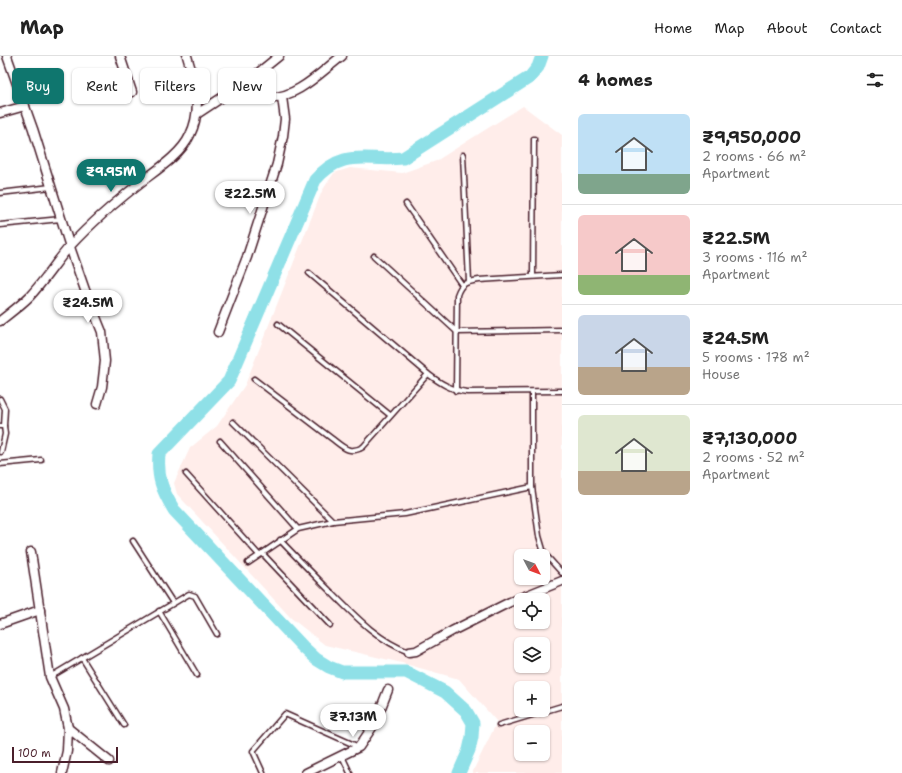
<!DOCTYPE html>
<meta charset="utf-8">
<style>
:root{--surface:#fff;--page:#f6f6f6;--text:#222;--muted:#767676;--line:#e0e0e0;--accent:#0f766e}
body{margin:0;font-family:"Shantell Sans",sans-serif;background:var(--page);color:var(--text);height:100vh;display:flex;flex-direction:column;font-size:15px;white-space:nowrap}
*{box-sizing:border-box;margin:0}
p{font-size:13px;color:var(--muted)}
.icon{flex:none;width:22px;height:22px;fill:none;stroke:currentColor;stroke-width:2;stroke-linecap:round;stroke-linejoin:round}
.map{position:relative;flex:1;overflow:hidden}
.panel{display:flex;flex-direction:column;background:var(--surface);width:340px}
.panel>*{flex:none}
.guide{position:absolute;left:12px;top:12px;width:380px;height:36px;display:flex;gap:8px}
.needle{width:26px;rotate:131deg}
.controls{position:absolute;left:514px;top:493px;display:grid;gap:8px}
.controls a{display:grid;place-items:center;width:36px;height:36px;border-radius:6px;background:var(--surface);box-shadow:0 1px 3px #0004;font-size:20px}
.scale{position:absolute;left:12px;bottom:10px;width:106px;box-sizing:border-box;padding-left:4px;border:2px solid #4a1f2b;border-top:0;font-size:11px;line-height:14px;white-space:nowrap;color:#4a1f2b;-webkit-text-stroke:3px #fff;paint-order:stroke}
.price{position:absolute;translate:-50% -34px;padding:0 9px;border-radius:14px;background:#fff;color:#222;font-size:13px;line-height:26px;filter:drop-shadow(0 1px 2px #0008)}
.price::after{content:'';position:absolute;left:50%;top:24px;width:12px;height:9px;margin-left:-6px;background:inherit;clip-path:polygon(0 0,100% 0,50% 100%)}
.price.current{background:var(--accent);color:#fff}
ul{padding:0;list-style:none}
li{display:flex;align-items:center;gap:12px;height:100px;padding:0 16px}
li+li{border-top:1px solid var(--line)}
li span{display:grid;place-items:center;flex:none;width:112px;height:80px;border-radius:6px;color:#555}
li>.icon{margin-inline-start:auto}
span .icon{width:48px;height:48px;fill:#fffc;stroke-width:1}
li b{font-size:17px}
h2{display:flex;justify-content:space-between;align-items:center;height:48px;padding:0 16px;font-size:17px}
.chip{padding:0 14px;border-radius:6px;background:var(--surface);box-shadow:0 1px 3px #0004;font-size:14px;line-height:36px}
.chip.current{background:var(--accent);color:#fff}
header{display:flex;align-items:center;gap:24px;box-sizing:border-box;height:56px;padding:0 20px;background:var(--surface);border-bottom:1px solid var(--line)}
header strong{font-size:19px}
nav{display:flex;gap:22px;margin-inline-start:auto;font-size:14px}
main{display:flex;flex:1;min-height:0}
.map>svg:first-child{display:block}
</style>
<header>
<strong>Map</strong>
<nav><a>Home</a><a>Map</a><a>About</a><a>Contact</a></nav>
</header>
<main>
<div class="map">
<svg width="562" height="717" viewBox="0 0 562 717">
<rect width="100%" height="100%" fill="#fff"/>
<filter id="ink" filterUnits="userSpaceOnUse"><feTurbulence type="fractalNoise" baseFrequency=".025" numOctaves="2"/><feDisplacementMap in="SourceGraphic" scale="8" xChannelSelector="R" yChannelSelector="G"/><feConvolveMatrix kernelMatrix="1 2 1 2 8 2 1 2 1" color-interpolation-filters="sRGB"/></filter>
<g filter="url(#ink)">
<path fill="#ffedea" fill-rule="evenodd" d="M 523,50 L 562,79 L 562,717 L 472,717 L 497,666 L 459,623 L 402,607 L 325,589 L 291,562 L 177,438 L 174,427 L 190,392 L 217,370 L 245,329 L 322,135 L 334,117 L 350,112 L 402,117 L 436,105 ZM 521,500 L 543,500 L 543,522 L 521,522 ZM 521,544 L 543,544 L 543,566 L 521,566 ZM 521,588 L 543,588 L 543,610 L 521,610 ZM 521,632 L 543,632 L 543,654 L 521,654 ZM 521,676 L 543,676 L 543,698 L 521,698 Z"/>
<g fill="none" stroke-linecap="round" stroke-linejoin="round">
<path stroke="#8fe0e7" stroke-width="13" d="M 459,717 L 469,694 L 472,681 L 473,667 L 466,655 L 445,636 L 406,616 L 342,616 L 329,611 L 316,603 L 303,591 L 174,454 C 162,434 157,422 159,398 L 229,325 L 315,124 C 344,91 366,106 403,102 L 530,21 L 538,11 L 542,0"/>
<defs>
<g id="service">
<polyline points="463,99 469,225"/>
<polyline points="0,137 51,131"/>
<polyline points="406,148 462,229"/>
<polyline points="0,169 61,163"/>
<polyline points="374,200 457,276 562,274"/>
<path d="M 309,217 L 428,318 C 440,327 451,334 467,336 L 562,335"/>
<polyline points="533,220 534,83"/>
<polyline points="278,268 390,359"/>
<path d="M 254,323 L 331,382 C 343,391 349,399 363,391 L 428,318"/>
<path d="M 456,335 L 457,239 C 461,227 466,226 479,224 L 562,219"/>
<polyline points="0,343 5,353 4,370"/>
<polyline points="233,366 333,465"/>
<polyline points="0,370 4,370 5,378 1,396"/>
<polyline points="220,385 298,473"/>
<polyline points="0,408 41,404"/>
<polyline points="186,418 259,499"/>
<polyline points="532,431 539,480 544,497 562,517"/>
<path d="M 280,484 C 297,502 314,519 332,537 C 355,560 377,584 409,596"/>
<polyline points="133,485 173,547"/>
<polyline points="262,497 330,569"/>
<polyline points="248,507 298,473 333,465 405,458 532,431 532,336"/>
<polyline points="159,555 197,619"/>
<polyline points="82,602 124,669"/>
<polyline points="50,621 189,538 195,540 217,578"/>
<polyline points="499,669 562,650"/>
<polyline points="342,700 350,717"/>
<polyline points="263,717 253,695 285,658 359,691"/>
</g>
<g id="minor">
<polyline points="7,0 33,73 70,191 85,234 102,276 105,305 102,331 97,348"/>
<polyline points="120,0 132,36"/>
<path d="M 240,29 C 248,33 259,40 268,41 C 295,44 322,15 342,0"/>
<polyline points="0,57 25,50"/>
<polyline points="197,58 253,21 279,0"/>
<path d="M 0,265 C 10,257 21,249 30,240 C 45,224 56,206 70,190 C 93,165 118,144 145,123 C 160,112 182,97 190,79 C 203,53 195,26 187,0"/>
<polyline points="218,276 247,201 277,108 283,80 285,63 282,41"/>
<polyline points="31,496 50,621 64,653 68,672 67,695 62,717"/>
<polyline points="0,568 40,554"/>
<polyline points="409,596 416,595 452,575 510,546 562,525"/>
<polyline points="68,672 109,705"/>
<polyline points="306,717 359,691 375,667 388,634"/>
</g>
</defs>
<use href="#service" stroke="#4a1f2b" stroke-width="7"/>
<use href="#minor" stroke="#4a1f2b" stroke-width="11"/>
<use href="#service" stroke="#fff" stroke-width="4"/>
<use href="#minor" stroke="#fff" stroke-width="8"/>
</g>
</g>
</svg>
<div class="controls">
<a><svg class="needle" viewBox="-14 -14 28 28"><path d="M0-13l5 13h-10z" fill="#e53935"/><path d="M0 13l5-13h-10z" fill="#767676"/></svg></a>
<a><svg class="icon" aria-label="locate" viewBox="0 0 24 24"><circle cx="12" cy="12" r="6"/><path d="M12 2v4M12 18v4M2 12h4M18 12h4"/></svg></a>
<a><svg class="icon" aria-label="layers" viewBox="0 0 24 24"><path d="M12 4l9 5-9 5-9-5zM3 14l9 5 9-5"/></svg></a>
<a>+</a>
<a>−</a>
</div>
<div class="scale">100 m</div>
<b class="price current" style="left:111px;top:137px">₹9.95M</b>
<b class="price" style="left:250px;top:159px">₹22.5M</b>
<b class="price" style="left:88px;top:268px">₹24.5M</b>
<b class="price" style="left:353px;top:682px">₹7.13M</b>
<div class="guide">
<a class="chip current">Buy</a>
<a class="chip">Rent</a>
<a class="chip">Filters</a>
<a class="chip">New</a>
</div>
</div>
<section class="panel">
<h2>4 homes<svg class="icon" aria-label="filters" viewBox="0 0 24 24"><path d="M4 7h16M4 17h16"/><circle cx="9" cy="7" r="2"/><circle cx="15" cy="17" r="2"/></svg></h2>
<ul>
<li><span style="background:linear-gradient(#bfe0f5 75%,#7fa58c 0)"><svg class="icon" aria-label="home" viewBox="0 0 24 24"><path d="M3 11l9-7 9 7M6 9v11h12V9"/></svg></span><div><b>₹9,950,000</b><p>2 rooms · 66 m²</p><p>Apartment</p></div></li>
<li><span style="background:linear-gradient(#f6c9c9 75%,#8fb573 0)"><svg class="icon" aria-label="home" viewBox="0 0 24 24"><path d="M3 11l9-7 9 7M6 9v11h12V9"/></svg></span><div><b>₹22.5M</b><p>3 rooms · 116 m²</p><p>Apartment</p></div></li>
<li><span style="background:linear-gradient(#c9d6e8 65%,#b9a48a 0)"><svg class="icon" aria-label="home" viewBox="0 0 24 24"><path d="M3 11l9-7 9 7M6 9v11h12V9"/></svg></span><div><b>₹24.5M</b><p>5 rooms · 178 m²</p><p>House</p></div></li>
<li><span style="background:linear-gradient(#dfe7d0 70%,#b9a48a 0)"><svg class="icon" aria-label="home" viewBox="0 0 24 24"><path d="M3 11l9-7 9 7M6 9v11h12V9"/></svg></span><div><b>₹7,130,000</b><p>2 rooms · 52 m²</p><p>Apartment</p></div></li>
</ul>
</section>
</main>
